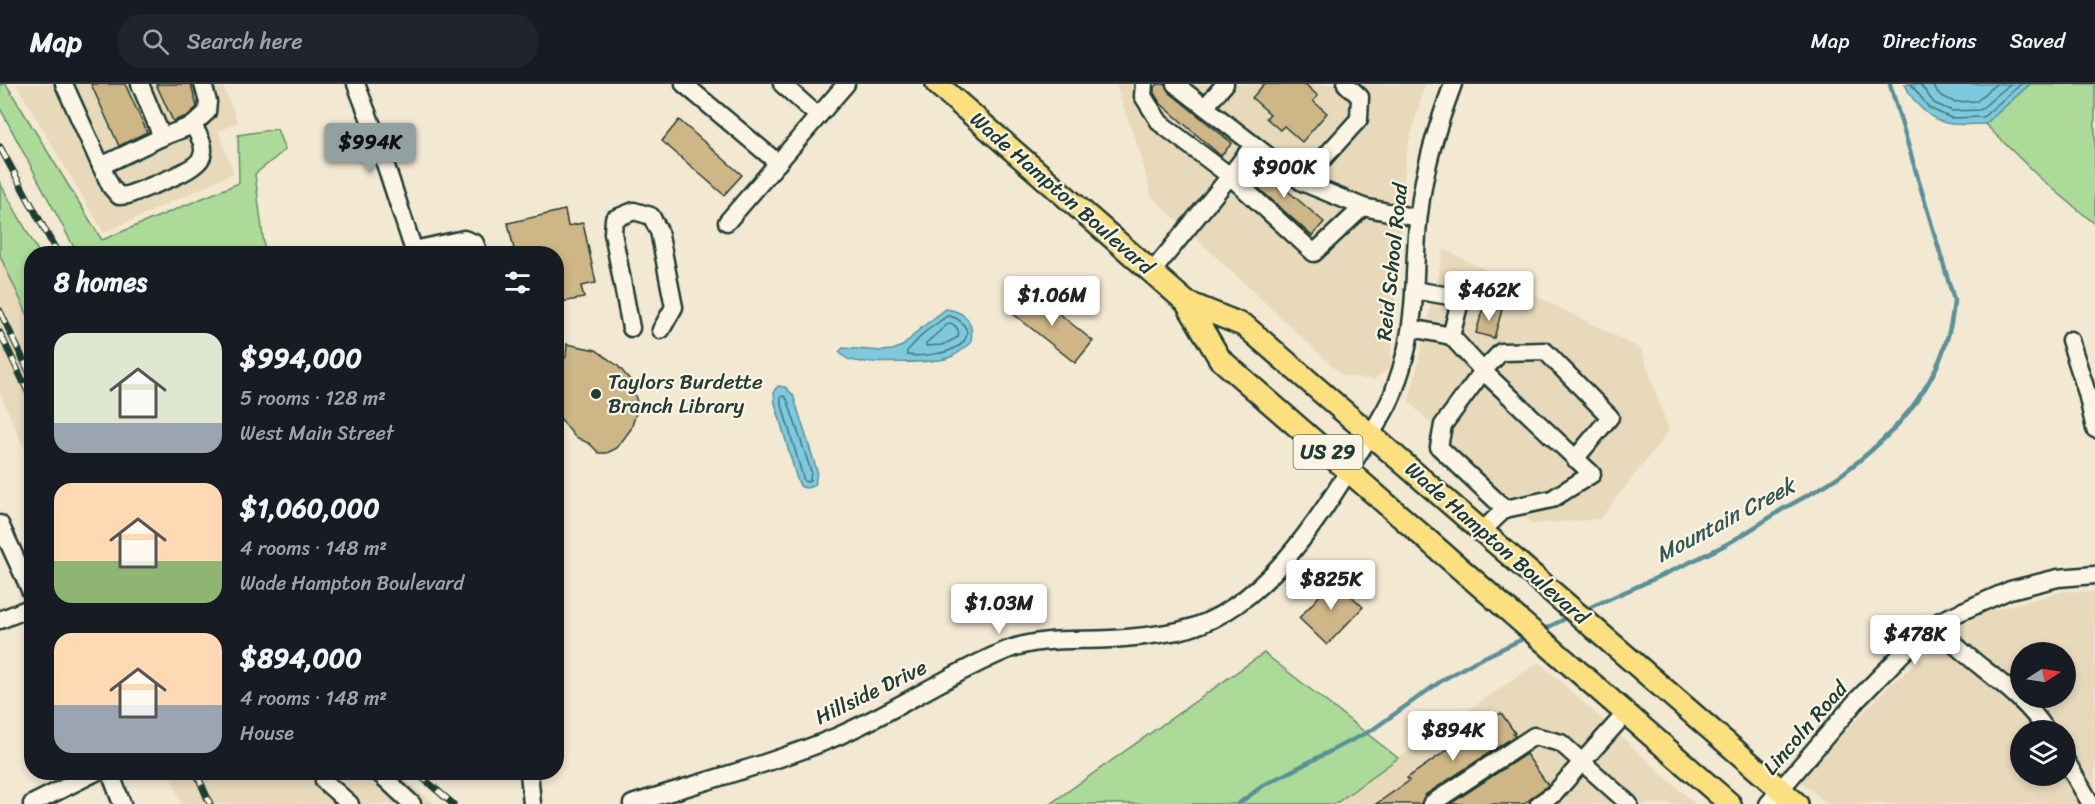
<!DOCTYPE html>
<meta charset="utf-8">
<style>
:root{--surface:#171b24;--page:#20242c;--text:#f1f3f6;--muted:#9ea1a6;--line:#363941;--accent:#92a19f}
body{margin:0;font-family:Sriracha,sans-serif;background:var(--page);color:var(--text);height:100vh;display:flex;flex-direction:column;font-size:22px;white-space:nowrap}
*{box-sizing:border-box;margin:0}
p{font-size:20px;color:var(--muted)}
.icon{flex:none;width:33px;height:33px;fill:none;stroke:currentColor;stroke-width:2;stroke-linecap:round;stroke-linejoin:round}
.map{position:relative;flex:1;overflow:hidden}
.side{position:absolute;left:24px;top:162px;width:540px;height:534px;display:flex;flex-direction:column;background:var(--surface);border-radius:24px;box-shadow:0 3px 9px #0003}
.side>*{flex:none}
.needle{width:39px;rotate:78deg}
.fabs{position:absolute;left:2010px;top:558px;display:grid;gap:12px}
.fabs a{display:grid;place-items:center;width:66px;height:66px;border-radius:50%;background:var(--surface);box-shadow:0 3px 9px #0003;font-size:30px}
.price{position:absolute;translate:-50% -51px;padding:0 14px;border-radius:6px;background:#fff;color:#222;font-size:20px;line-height:39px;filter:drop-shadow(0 2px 3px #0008)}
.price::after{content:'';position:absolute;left:50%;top:36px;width:18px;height:14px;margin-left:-9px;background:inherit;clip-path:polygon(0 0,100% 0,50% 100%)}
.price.selected{background:var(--accent);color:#111}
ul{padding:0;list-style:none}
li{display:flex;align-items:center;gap:18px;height:150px;padding:0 30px}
li span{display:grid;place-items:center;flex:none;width:168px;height:120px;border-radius:18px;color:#555}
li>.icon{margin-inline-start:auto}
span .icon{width:72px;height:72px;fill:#fffc;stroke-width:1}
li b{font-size:26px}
h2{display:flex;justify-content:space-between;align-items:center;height:72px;padding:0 30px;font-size:26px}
header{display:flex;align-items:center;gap:36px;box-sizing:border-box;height:84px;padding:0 30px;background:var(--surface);border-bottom:2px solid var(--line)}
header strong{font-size:28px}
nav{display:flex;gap:33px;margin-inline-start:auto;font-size:21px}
.search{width:420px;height:54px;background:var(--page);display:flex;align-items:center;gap:15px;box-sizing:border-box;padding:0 21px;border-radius:24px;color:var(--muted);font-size:22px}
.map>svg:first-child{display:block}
</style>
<header>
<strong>Map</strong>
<div class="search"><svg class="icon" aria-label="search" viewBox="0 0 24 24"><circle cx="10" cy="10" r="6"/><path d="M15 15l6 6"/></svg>Search here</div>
<nav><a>Map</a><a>Directions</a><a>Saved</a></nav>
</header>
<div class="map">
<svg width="2095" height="720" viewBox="0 0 2095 720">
<rect width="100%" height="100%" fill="#f3e8d2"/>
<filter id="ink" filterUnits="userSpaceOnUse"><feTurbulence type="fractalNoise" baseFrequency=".0167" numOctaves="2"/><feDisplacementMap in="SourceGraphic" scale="12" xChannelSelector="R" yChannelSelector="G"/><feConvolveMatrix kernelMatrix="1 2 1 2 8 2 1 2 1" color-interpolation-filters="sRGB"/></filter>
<g filter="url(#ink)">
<g fill="#e8d9bb" fill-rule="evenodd">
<polygon points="16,0 222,0 238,38 218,47 234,89 104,149"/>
<polygon points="1118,0 1425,0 1406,70 1390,284 1373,296 1343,292 1151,112 1141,71 1117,4"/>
<polygon points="1444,165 1641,265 1669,347 1600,435 1532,440 1409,318"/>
<polygon points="0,171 31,230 31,379 0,310"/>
<path d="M 2065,507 L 2095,508 L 2095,720 L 1827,720 L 1799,696 L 1888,603 L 1973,531 ZM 2020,568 L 2066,568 L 2066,614 L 2020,614 ZM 2020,646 L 2066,646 L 2066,692 L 2020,692 Z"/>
<polygon points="1539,578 1695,720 1335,720 1398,674"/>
<polygon points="169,689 397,689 435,720 182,720"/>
</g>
<g fill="#abda99" stroke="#658c66" stroke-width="1.5">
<polygon points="0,0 6,0 102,156 239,99 238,51 277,45 285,66 255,90 265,169 77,169 0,24"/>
<polygon points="2030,0 2095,0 2095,140 2039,93 1985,40"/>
<polygon points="0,99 39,169 32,170 31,238 0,172"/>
<polygon points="1264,569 1398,674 1335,720 1050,720"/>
</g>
<g fill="#7ec9de" stroke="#58919a" stroke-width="1.5">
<path d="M 1905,0 L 2030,0 L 1985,40 C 1974,40 1962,41 1951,40 C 1931,38 1912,18 1905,0 Z"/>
<path d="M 946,225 C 967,228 974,238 971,259 C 964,265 957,271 948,274 C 933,279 865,280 850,276 C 846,275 842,271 839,268 L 843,264 L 882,267 L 893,266 L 904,261 L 921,244 Z"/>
<path d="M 778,302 L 785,303 L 793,311 L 817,387 L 815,401 C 809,404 806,405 800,402 L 796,392 L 775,319 L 774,307 Z"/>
</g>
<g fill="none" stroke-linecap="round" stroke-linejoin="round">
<g stroke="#457578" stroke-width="1.5">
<polyline points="1911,0 1929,24 1951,34 1983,33 2021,0"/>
<polyline points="1920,0 1934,19 1952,27 1980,26 2010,0"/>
<polyline points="1931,0 1940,11 1954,18 1977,17 1996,0"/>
<path d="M 947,232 C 958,232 973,245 964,257 C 955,270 921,273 907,271 L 907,267 L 925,248 Z"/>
<path d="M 949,239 C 956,240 960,247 958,253 L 943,261 L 926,262 L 926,259 Z"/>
<polygon points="784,312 787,315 811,387 810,396 808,398 804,397 802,390 781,318 781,313"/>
</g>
<g stroke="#58919a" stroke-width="4.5">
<path d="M 1584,526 C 1631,505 1679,485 1725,461 C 1745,450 1764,437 1783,425 C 1804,413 1827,402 1846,387 C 1902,345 1949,289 1954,216 L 1890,0"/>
<polyline points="1540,547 1571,532"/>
<polyline points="1238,720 1264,701 1372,646 1444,595 1476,577 1527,553"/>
</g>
</g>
<g fill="#ceb686" stroke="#1f3d34" stroke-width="1.5">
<polygon points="91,0 125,0 147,48 119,62"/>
<polygon points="156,0 191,0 197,23 187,32 173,37"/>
<polygon points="1158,0 1165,0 1169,8 1232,59 1221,72 1160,19 1154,9 1154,4"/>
<polygon points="1264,0 1305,0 1318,12 1313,17 1327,29 1302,58 1284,42 1280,46 1266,34 1270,30 1252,14"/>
<polygon points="679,36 742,91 724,111 662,57"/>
<polygon points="1254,78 1324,138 1312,152 1244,91"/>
<polygon points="565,126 568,142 583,139 596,199 581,202 584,214 556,219 556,170 515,170 508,139"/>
<polygon points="1030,206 1093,257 1075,279 1012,229"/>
<polygon points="1484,221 1502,226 1494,254 1476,249"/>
<polygon points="567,260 596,266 618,282 632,298 638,323 631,345 617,364 607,369 599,369 590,360 574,352 556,329 556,282 566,273"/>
<polygon points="1339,491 1350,502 1346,507 1363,523 1327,561 1299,534"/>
<polygon points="1501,629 1515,649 1513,650 1515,652 1425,711 1421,720 1376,720 1409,697 1407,694"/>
<polygon points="1526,670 1548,701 1524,720 1450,720"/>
</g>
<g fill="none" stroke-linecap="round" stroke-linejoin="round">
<defs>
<g id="minor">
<polyline points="64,0 101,82 162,53"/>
<polyline points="140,0 162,53 193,41 207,28 208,18 203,0"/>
<polyline points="356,0 375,49 415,170"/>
<polyline points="684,0 778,79"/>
<polyline points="782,0 818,32"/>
<polyline points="1144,0 1143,12 1160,39 1230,92 1253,61"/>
<polyline points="1175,0 1302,98 1363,123"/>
<polyline points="1205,23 1225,0"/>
<path d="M 101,82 L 111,103 L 119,112 L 128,111 C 144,104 197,88 202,72 C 206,61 198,51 193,41"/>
<polyline points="1302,98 1359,35 1360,13 1346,0"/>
<polyline points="727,138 846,0"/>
<polyline points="414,166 464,155 475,159 479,170"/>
<polyline points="1152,188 1230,92 1314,169 1363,123 1418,134"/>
<polyline points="631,244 613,149 614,135 634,127 651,132 659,147 674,223 661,246"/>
<polyline points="1411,244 1451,252 1461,214 1414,206"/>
<polyline points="1451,252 1483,287 1592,390 1552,415 1505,425 1482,447"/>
<polyline points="2070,256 2087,309 2095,345"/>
<polyline points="1505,425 1439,363 1443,341 1483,287 1501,268 1545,267 1610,333 1575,375"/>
<polyline points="0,440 32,510"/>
<polyline points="0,536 32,523"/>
<path d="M 1935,541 C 1944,550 1953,559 1962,567 C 1992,593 2024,613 2046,646"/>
<polyline points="1625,630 1582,678 1629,720"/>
<polyline points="2066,677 2091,720"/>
<polyline points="110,688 122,720"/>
<polyline points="378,688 412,720"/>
<polyline points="529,688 532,720"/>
<polyline points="324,697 350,720"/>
<polyline points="32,720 96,688"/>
<path d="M 632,720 C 698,699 767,681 831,655 C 892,630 946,591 1007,566 C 1041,553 1075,557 1111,555 C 1133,554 1156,551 1178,547 C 1260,531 1322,432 1361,366 C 1372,347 1387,327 1394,307 C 1404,280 1411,251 1413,223 C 1416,192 1415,161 1419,130 C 1424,84 1437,43 1453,0"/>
<polyline points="1431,720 1534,652 1561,659 1582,678 1555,709 1539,720"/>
<polyline points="1768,720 1857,616 1905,567 1940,537 2010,506 2058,494 2095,491"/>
</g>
<g id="major">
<polyline points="937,0 1186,218 1220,275 1730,720"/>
<polyline points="1186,218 1245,242 1797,720"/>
</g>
</defs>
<use href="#minor" stroke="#1f3d34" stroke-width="21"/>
<use href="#major" stroke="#1f3d34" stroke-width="26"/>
<use href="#minor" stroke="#fcf5e5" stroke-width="16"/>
<use href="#major" stroke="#fce080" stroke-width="21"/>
<defs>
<g id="rail">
<polyline points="0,63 58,170"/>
<polyline points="0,227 32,294"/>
<polyline points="0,249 32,316"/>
<polyline points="196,688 210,720"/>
<polyline points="416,688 453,720"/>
</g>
</defs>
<use href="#rail" stroke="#1f3d34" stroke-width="7"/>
<use href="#rail" stroke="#fcf5e5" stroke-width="4.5" stroke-dasharray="14" stroke-linecap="butt"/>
</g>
</g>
<circle fill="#1f3d34" stroke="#fcf5e5" stroke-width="2" cx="596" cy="310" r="6"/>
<g text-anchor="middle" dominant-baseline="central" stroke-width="4.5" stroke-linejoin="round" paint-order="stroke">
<rect fill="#fcf5e5" stroke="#617469" stroke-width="1.5" x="1293.5" y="351" width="69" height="34" rx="4.5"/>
<g font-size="20" font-weight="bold" fill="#1f3d34">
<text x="1328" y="368">US 29</text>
</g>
<g font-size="21" fill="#1f3d34" stroke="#fcf5e5">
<text transform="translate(1062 109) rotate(41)">Wade Hampton Boulevard</text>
<text transform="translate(1392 178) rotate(-84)">Reid School Road</text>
<text transform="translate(1497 459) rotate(41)">Wade Hampton Boulevard</text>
<text transform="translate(871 608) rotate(-26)">Hillside Drive</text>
<text transform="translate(1805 644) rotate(-49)">Lincoln Road</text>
</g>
<g font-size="21" fill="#1f3d34" stroke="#fcf5e5" text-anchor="start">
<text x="608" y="298">Taylors Burdette<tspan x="608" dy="24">Branch Library</tspan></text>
</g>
<g font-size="22" font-style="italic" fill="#325956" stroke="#fcf5e5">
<text transform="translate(1725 436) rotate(-28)">Mountain Creek</text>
</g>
</g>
</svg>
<div class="fabs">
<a><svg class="needle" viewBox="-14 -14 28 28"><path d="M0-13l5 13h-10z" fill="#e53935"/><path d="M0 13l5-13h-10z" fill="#9ea1a6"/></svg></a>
<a><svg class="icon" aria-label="layers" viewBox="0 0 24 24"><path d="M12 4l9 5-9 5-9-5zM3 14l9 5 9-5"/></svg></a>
</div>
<b class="price selected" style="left:370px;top:90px">$994K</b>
<b class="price" style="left:1284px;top:115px">$900K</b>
<b class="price" style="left:1489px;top:238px">$462K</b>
<b class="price" style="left:1052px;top:243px">$1.06M</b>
<b class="price" style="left:1331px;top:527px">$825K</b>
<b class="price" style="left:999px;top:551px">$1.03M</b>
<b class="price" style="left:1915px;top:582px">$478K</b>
<b class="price" style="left:1453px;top:678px">$894K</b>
<section class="side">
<h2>8 homes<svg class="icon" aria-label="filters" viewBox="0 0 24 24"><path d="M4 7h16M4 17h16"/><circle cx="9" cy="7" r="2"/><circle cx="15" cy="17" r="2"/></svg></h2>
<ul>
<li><span style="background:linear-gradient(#dfe7d0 75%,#9aa5b1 0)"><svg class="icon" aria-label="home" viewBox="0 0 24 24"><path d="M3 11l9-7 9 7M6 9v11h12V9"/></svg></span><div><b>$994,000</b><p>5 rooms · 128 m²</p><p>West Main Street</p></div></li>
<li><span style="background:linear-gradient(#ffd9b3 65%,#8fb573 0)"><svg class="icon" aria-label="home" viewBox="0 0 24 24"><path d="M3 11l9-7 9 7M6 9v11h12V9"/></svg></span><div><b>$1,060,000</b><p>4 rooms · 148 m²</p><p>Wade Hampton Boulevard</p></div></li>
<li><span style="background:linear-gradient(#ffd9b3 60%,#9aa5b1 0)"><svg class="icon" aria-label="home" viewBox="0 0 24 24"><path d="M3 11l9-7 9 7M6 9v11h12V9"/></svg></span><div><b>$894,000</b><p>4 rooms · 148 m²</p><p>House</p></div></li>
</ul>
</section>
</div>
